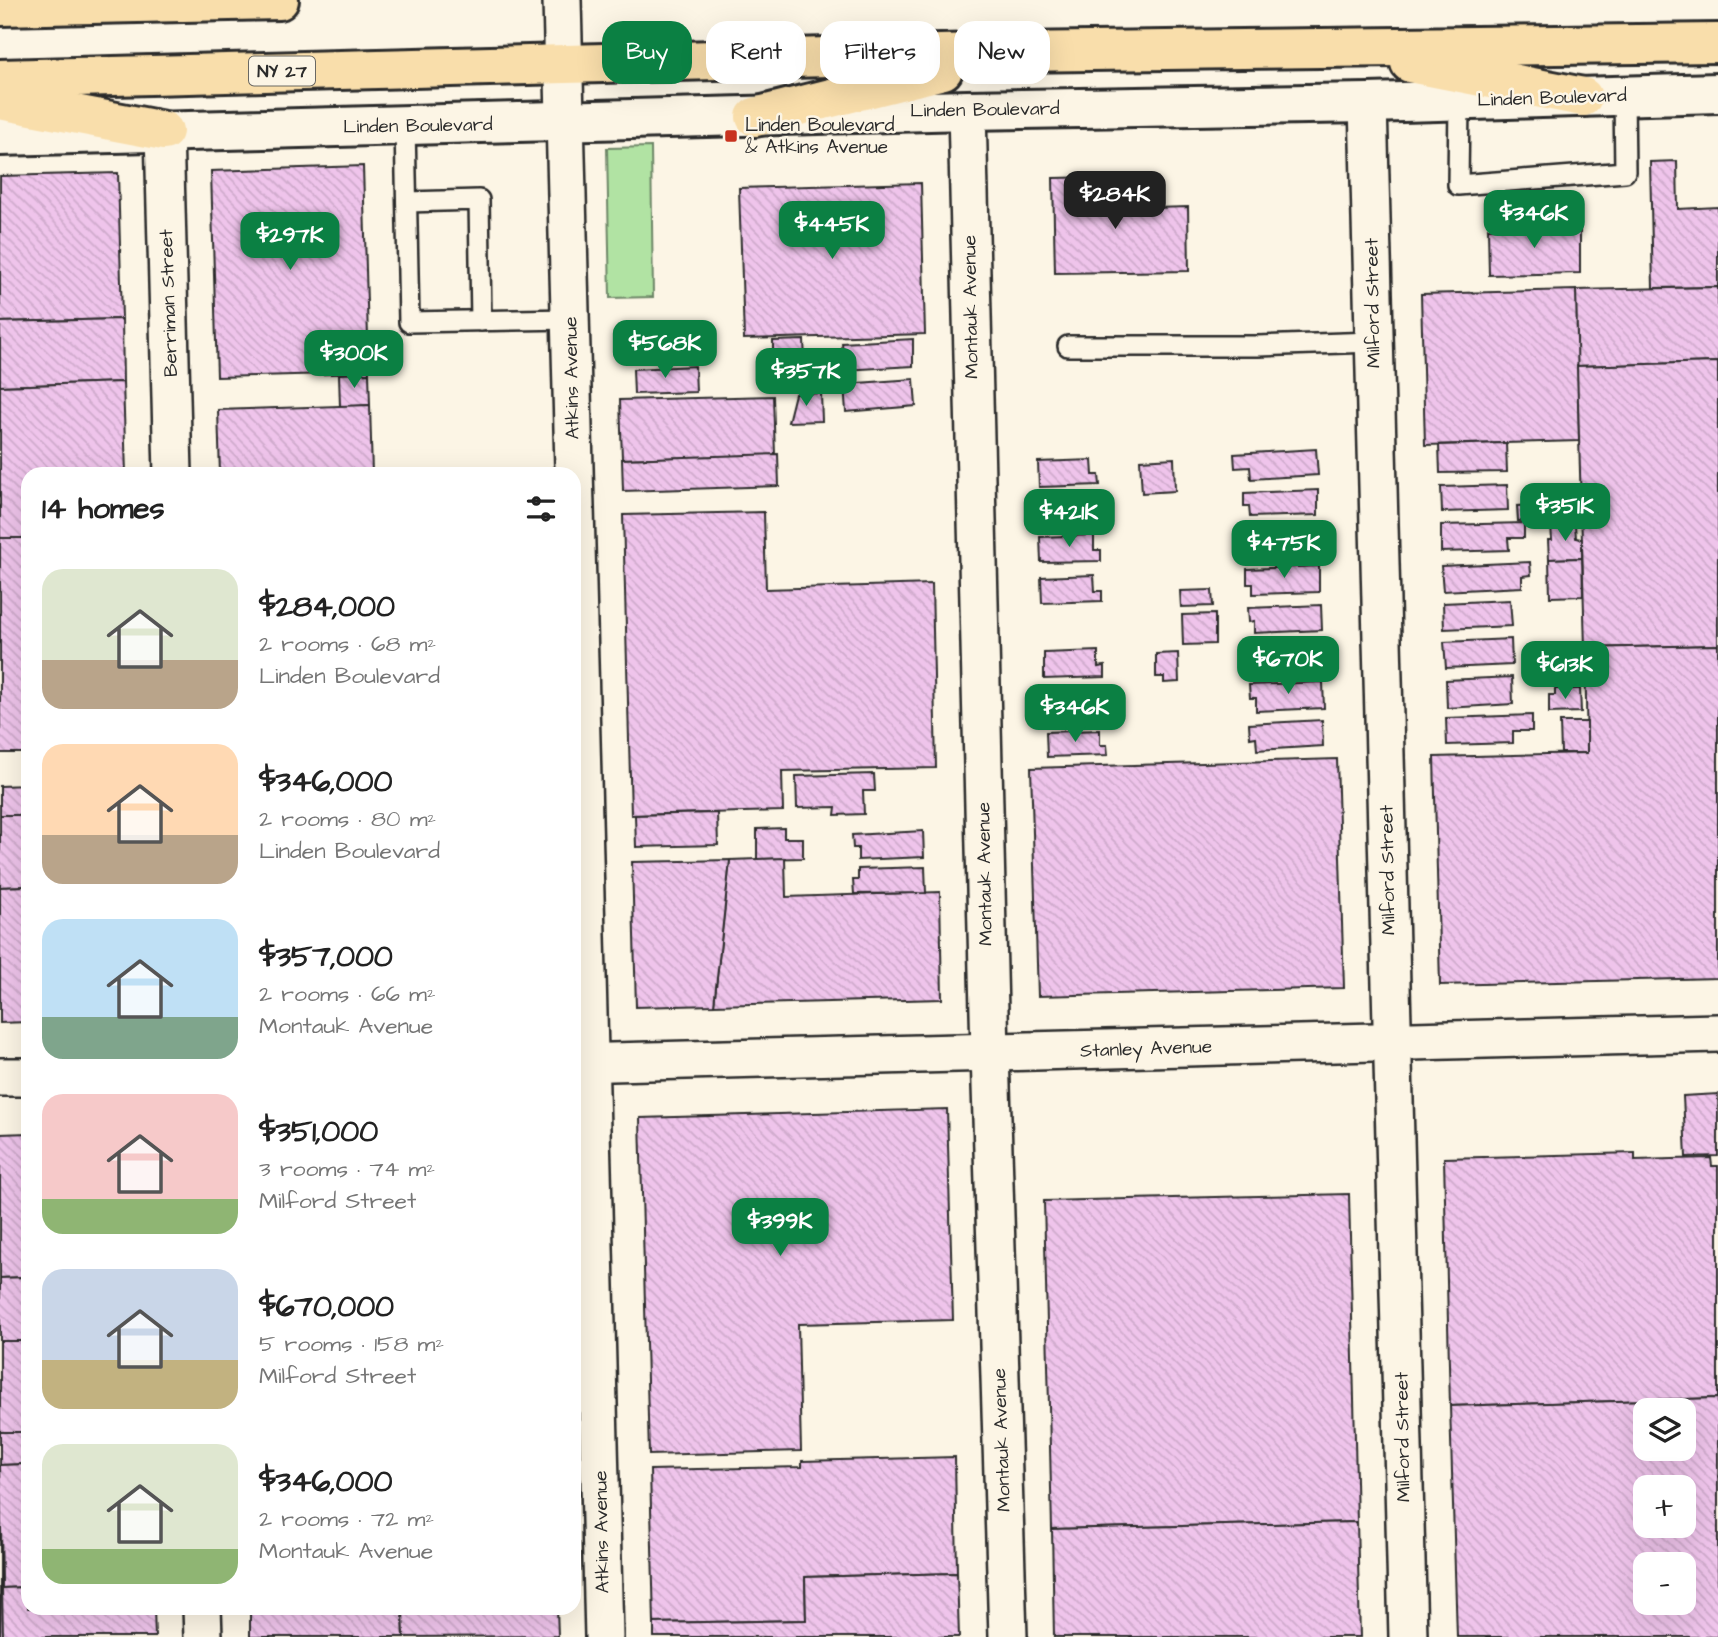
<!DOCTYPE html>
<meta charset="utf-8">
<style>
:root{--surface:#fff;--page:#f2f2f2;--text:#222;--muted:#767676;--accent:#0b8043}
body{margin:0;font-family:"Architects Daughter",sans-serif;background:var(--page);color:var(--text);height:100vh;display:flex;flex-direction:column;font-size:26px;white-space:nowrap}
*{box-sizing:border-box;margin:0}
p{font-size:23px;color:var(--muted)}
.icon{flex:none;width:38px;height:38px;fill:none;stroke:currentColor;stroke-width:2;stroke-linecap:round;stroke-linejoin:round}
.map{position:relative;flex:1;overflow:hidden}
.drawer{position:absolute;left:21px;top:467px;width:560px;height:1148px;display:flex;flex-direction:column;background:var(--surface);border-radius:21px;box-shadow:0 7px 28px #0002}
.drawer>*{flex:none}
.hud{position:absolute;left:602px;top:21px;width:665px;height:63px;display:flex;gap:14px}
.fabs{position:absolute;left:1633px;top:1398px;display:grid;gap:14px}
.fabs a{display:grid;place-items:center;width:63px;height:63px;border-radius:14px;background:var(--surface);box-shadow:0 7px 28px #0002;font-size:35px}
.price{position:absolute;translate:-50% -60px;padding:0 16px;border-radius:14px;background:var(--accent);color:#fff;font-size:23px;line-height:46px;filter:drop-shadow(0 2px 4px #0008)}
.price::after{content:'';position:absolute;left:50%;top:42px;width:21px;height:16px;margin-left:-10px;background:inherit;clip-path:polygon(0 0,100% 0,50% 100%)}
.price.selected{background:#222;color:#fff}
ul{padding:0;list-style:none}
li{display:flex;align-items:center;gap:21px;height:175px;padding:0 21px}
li span{display:grid;place-items:center;flex:none;width:196px;height:140px;border-radius:21px;color:#555}
li>.icon{margin-inline-start:auto}
span .icon{width:84px;height:84px;fill:#fffc;stroke-width:1}
li b{font-size:30px}
h2{display:flex;justify-content:space-between;align-items:center;height:84px;padding:0 21px;font-size:30px}
.pill{padding:0 24px;border-radius:21px;background:var(--surface);box-shadow:0 7px 28px #0002;font-size:24px;line-height:63px}
.pill.selected{background:var(--accent);color:#fff}
.map>svg:first-child{display:block}
</style>
<div class="map">
<svg width="1718" height="1637" viewBox="0 0 1718 1637">
<defs>
<pattern id="building-back-hatch" width="6" height="6" patternUnits="userSpaceOnUse" patternTransform="scale(1.75)"><rect width="6" height="6" fill="#efc4eb"/><path d="M-1 5l2 2M0 0l6 6M5-1l2 2" fill="none" stroke="#cda9ca"/></pattern>
</defs>
<rect width="100%" height="100%" fill="#fcf5e5"/>
<filter id="ink" filterUnits="userSpaceOnUse"><feTurbulence type="fractalNoise" baseFrequency=".0143" numOctaves="2"/><feDisplacementMap in="SourceGraphic" scale="14" xChannelSelector="R" yChannelSelector="G"/><feConvolveMatrix kernelMatrix="1 2 1 2 8 2 1 2 1" color-interpolation-filters="sRGB"/></filter>
<g filter="url(#ink)">
<polygon fill="#b1e3a3" stroke="#6e8767" stroke-width="2" points="651,147 653,297 610,298 607,148"/>
<g fill="url(#building-back-hatch)" stroke="#2b2b2b" stroke-width="2" fill-rule="evenodd">
<polygon points="1677,161 1678,209 1718,207 1718,287 1653,288 1650,162"/>
<polygon points="363,166 369,373 217,377 211,171"/>
<polygon points="118,173 122,319 0,322 0,176"/>
<polygon points="1103,177 1103,182 1119,182 1119,209 1188,207 1189,271 1055,273 1053,178"/>
<polygon points="921,183 925,334 744,339 739,188"/>
<polygon points="1580,226 1580,273 1489,275 1488,228"/>
<polygon points="1718,287 1718,362 1577,366 1576,290"/>
<polygon points="1576,290 1579,441 1425,445 1421,294"/>
<polygon points="122,319 123,382 0,386 0,322"/>
<polygon points="913,339 913,366 844,370 842,343"/>
<polygon points="804,340 805,360 773,361 773,341"/>
<polygon points="1718,362 1718,645 1585,648 1577,366"/>
<polygon points="695,366 696,392 634,394 633,369"/>
<polygon points="369,373 370,405 340,407 339,374"/>
<polygon points="914,379 916,406 846,412 844,384"/>
<polygon points="123,382 126,474 28,474 28,538 0,538 0,386"/>
<polygon points="821,393 822,421 788,422 795,394"/>
<polygon points="773,396 775,455 622,459 620,400"/>
<polygon points="370,405 372,474 220,474 218,410"/>
<polygon points="1506,443 1507,472 1440,473 1439,445"/>
<polygon points="1316,449 1318,475 1251,479 1250,467 1235,468 1234,454"/>
<polygon points="778,454 779,486 623,491 622,459"/>
<polygon points="1174,458 1175,491 1142,493 1140,460"/>
<polygon points="1092,460 1093,475 1099,475 1100,485 1039,487 1038,462"/>
<polygon points="1507,485 1508,510 1442,512 1441,487"/>
<polygon points="1318,490 1318,515 1250,517 1249,506 1244,506 1244,493"/>
<polygon points="1575,490 1576,518 1518,521 1517,506 1549,504 1549,492"/>
<polygon points="1093,498 1094,513 1100,513 1101,523 1040,526 1039,500"/>
<polygon points="764,512 766,589 932,584 936,768 782,771 783,811 631,815 623,515"/>
<polygon points="1524,523 1524,538 1508,538 1509,550 1441,552 1441,525"/>
<polygon points="1575,525 1576,538 1582,539 1582,558 1549,559 1548,540 1552,540 1551,526"/>
<polygon points="1319,528 1320,553 1253,556 1252,543 1246,544 1245,531"/>
<polygon points="1094,535 1094,550 1101,550 1101,561 1041,562 1040,537"/>
<rect x="0" y="538" width="28" height="215"/>
<polygon points="1582,558 1583,596 1550,597 1549,559"/>
<polygon points="1530,562 1531,575 1522,576 1522,587 1443,591 1441,566"/>
<polygon points="1319,566 1319,592 1253,594 1253,584 1247,584 1247,569"/>
<polygon points="1094,575 1095,591 1102,591 1102,601 1042,603 1041,577"/>
<polygon points="1212,590 1213,606 1181,607 1180,591"/>
<polygon points="1510,600 1512,626 1444,629 1443,603"/>
<polygon points="1321,605 1322,630 1254,633 1254,621 1249,622 1248,608"/>
<polygon points="1215,614 1215,644 1183,645 1182,615"/>
<polygon points="1511,639 1512,665 1446,668 1444,642"/>
<polygon points="1718,645 1718,978 1440,985 1434,757 1587,753 1585,648"/>
<polygon points="1098,651 1098,667 1105,666 1105,677 1044,679 1044,653"/>
<polygon points="1178,653 1179,682 1164,683 1164,677 1156,677 1156,654"/>
<polygon points="1580,655 1580,673 1549,675 1548,656"/>
<polygon points="1512,677 1513,704 1447,708 1446,680"/>
<polygon points="1323,682 1324,708 1256,711 1256,698 1250,698 1249,685"/>
<polygon points="1555,689 1580,689 1581,712 1549,713 1549,695 1555,695"/>
<polygon points="1098,690 1099,706 1106,706 1106,716 1046,718 1044,692"/>
<polygon points="1532,715 1532,731 1513,731 1513,743 1447,745 1446,718"/>
<polygon points="1322,720 1323,746 1257,750 1256,737 1250,738 1249,724"/>
<polygon points="1560,722 1587,722 1587,753 1561,753"/>
<polygon points="1100,730 1100,745 1107,745 1108,755 1047,757 1046,732"/>
<polygon points="1337,759 1344,988 1038,996 1031,768"/>
<polygon points="874,774 875,791 863,791 864,814 835,815 836,807 797,808 796,776"/>
<polygon points="28,785 28,815 0,815 0,786"/>
<polygon points="717,813 718,845 636,847 635,815"/>
<polygon points="0,815 28,815 28,886 0,887"/>
<polygon points="784,828 784,838 803,838 803,858 757,859 757,829"/>
<polygon points="923,831 924,857 858,860 858,848 853,848 852,835"/>
<polygon points="785,858 786,897 940,892 942,999 714,1005 730,860"/>
<polygon points="730,860 714,1005 636,1007 632,862"/>
<polygon points="925,867 926,893 854,894 853,880 858,880 858,869"/>
<polygon points="28,886 28,1022 0,1023 0,887"/>
<polygon points="1718,1094 1718,1156 1686,1157 1683,1096"/>
<polygon points="947,1109 953,1320 798,1324 801,1451 649,1455 640,1118"/>
<polygon points="28,1133 28,1277 0,1278 0,1134"/>
<polygon points="1635,1153 1635,1160 1711,1158 1712,1166 1718,1166 1718,1398 1450,1406 1444,1158"/>
<polygon points="1349,1194 1357,1522 1052,1529 1044,1201"/>
<polygon points="28,1277 28,1341 0,1341 0,1278"/>
<rect x="0" y="1341" width="28" height="91"/>
<path d="M 1718,1398 L 1718,1637 L 1457,1637 L 1450,1406 ZM 1645,1410 L 1684,1410 L 1684,1449 L 1645,1449 ZM 1645,1488 L 1684,1488 L 1684,1526 L 1645,1526 ZM 1645,1564 L 1684,1564 L 1684,1603 L 1645,1603 Z"/>
<polygon points="0,1432 28,1432 28,1464 0,1465"/>
<polygon points="955,1457 957,1573 805,1577 806,1620 654,1623 650,1470 802,1467 802,1461"/>
<polygon points="28,1464 28,1587 2,1588 0,1465"/>
<polygon points="1357,1522 1360,1637 1054,1637 1052,1529"/>
<polygon points="0,1525 2,1588 3,1637 0,1637"/>
<polygon points="957,1573 959,1637 654,1637 654,1623 806,1620 805,1577"/>
<polygon points="28,1587 28,1608 154,1608 155,1637 3,1637 2,1588"/>
<polygon points="250,1608 403,1608 404,1637 250,1637"/>
<polygon points="403,1608 557,1608 558,1636 404,1637"/>
</g>
<g fill="none" stroke-linecap="round" stroke-linejoin="round">
<defs>
<g id="lane">
<polyline points="1459,101 1458,185 1625,172 1624,96"/>
<polyline points="405,126 409,322 571,319"/>
<polyline points="407,202 479,200 481,321"/>
<polyline points="1068,346 1258,346 1374,342"/>
</g>
<g id="street">
<polyline points="562,0 604,1637"/>
<polyline points="1368,103 1408,1637"/>
<polyline points="967,110 990,1053 1008,1637"/>
<polyline points="164,131 173,474"/>
<polyline points="574,1063 1718,1033"/>
<polyline points="0,1077 28,1077"/>
<polyline points="202,1608 203,1637"/>
</g>
<polyline id="secondary" points="0,136 967,110 1368,103 1718,93"/>
<g id="highway">
<polyline points="0,6 279,0"/>
<polyline points="1410,63 1583,97"/>
<polyline points="0,79 1015,52 1718,43"/>
<polyline points="0,100 164,131"/>
<polyline points="755,117 943,70"/>
</g>
</defs>
<use href="#lane" stroke="#2b2b2b" stroke-width="24"/>
<use href="#street" stroke="#2b2b2b" stroke-width="42"/>
<use href="#secondary" stroke="#2b2b2b" stroke-width="44"/>
<use href="#highway" stroke="#2b2b2b" stroke-width="44"/>
<use href="#lane" stroke="#fcf5e5" stroke-width="19"/>
<use href="#street" stroke="#fcf5e5" stroke-width="37"/>
<use href="#secondary" stroke="#fcf5e5" stroke-width="38"/>
<use href="#highway" stroke="#f9deab" stroke-width="38"/>
</g>
</g>
<rect fill="#c8321e" stroke="#fcf5e5" stroke-width="2.5" x="724" y="129" width="14" height="14" rx="3.5"/>
<g text-anchor="middle" dominant-baseline="central" stroke-width="5" stroke-linejoin="round" paint-order="stroke">
<rect fill="#fcf5e5" stroke="#6a6863" stroke-width="2" x="249" y="56.5" width="66" height="29" rx="5"/>
<g font-size="18" font-weight="bold" fill="#2b2b2b">
<text x="282" y="71">NY 27</text>
</g>
<g font-size="19" fill="#2b2b2b" stroke="#fcf5e5">
<text transform="translate(1552 98) rotate(-2)">Linden Boulevard</text>
<text transform="translate(985 110) rotate(-1)">Linden Boulevard</text>
<text transform="translate(418 126) rotate(-1)">Linden Boulevard</text>
<text transform="translate(169 303) rotate(-92)">Berriman Street</text>
<text transform="translate(1373 303) rotate(-91)">Milford Street</text>
<text transform="translate(971 307) rotate(-91)">Montauk Avenue</text>
<text transform="translate(572 378) rotate(-91)">Atkins Avenue</text>
<text transform="translate(1388 870) rotate(-91)">Milford Street</text>
<text transform="translate(985 874) rotate(-91)">Montauk Avenue</text>
<text transform="translate(1146 1049) rotate(-2)">Stanley Avenue</text>
<text transform="translate(1403 1437) rotate(-91)">Milford Street</text>
<text transform="translate(1002 1440) rotate(-92)">Montauk Avenue</text>
<text transform="translate(602 1532) rotate(-91)">Atkins Avenue</text>
</g>
<g font-size="19" fill="#2b2b2b" stroke="#fcf5e5" text-anchor="start">
<text x="745" y="125">Linden Boulevard<tspan x="745" dy="22">&amp; Atkins Avenue</tspan></text>
</g>
</g>
</svg>
<div class="fabs">
<a><svg class="icon" aria-label="layers" viewBox="0 0 24 24"><path d="M12 4l9 5-9 5-9-5zM3 14l9 5 9-5"/></svg></a>
<a>+</a>
<a>−</a>
</div>
<b class="price selected" style="left:1115px;top:231px">$284K</b>
<b class="price" style="left:1534px;top:250px">$346K</b>
<b class="price" style="left:832px;top:261px">$445K</b>
<b class="price" style="left:290px;top:272px">$297K</b>
<b class="price" style="left:665px;top:380px">$568K</b>
<b class="price" style="left:354px;top:390px">$300K</b>
<b class="price" style="left:806px;top:408px">$357K</b>
<b class="price" style="left:1565px;top:543px">$351K</b>
<b class="price" style="left:1069px;top:549px">$421K</b>
<b class="price" style="left:1284px;top:580px">$475K</b>
<b class="price" style="left:1288px;top:696px">$670K</b>
<b class="price" style="left:1565px;top:701px">$613K</b>
<b class="price" style="left:1075px;top:744px">$346K</b>
<b class="price" style="left:780px;top:1258px">$399K</b>
<div class="hud">
<a class="pill selected">Buy</a>
<a class="pill">Rent</a>
<a class="pill">Filters</a>
<a class="pill">New</a>
</div>
<section class="drawer">
<h2>14 homes<svg class="icon" aria-label="filters" viewBox="0 0 24 24"><path d="M4 7h16M4 17h16"/><circle cx="9" cy="7" r="2"/><circle cx="15" cy="17" r="2"/></svg></h2>
<ul>
<li><span style="background:linear-gradient(#dfe7d0 65%,#b9a48a 0)"><svg class="icon" aria-label="home" viewBox="0 0 24 24"><path d="M3 11l9-7 9 7M6 9v11h12V9"/></svg></span><div><b>$284,000</b><p>2 rooms · 68 m²</p><p>Linden Boulevard</p></div></li>
<li><span style="background:linear-gradient(#ffd9b3 65%,#b9a48a 0)"><svg class="icon" aria-label="home" viewBox="0 0 24 24"><path d="M3 11l9-7 9 7M6 9v11h12V9"/></svg></span><div><b>$346,000</b><p>2 rooms · 80 m²</p><p>Linden Boulevard</p></div></li>
<li><span style="background:linear-gradient(#bfe0f5 70%,#7fa58c 0)"><svg class="icon" aria-label="home" viewBox="0 0 24 24"><path d="M3 11l9-7 9 7M6 9v11h12V9"/></svg></span><div><b>$357,000</b><p>2 rooms · 66 m²</p><p>Montauk Avenue</p></div></li>
<li><span style="background:linear-gradient(#f6c9c9 75%,#8fb573 0)"><svg class="icon" aria-label="home" viewBox="0 0 24 24"><path d="M3 11l9-7 9 7M6 9v11h12V9"/></svg></span><div><b>$351,000</b><p>3 rooms · 74 m²</p><p>Milford Street</p></div></li>
<li><span style="background:linear-gradient(#c9d6e8 65%,#c2b280 0)"><svg class="icon" aria-label="home" viewBox="0 0 24 24"><path d="M3 11l9-7 9 7M6 9v11h12V9"/></svg></span><div><b>$670,000</b><p>5 rooms · 158 m²</p><p>Milford Street</p></div></li>
<li><span style="background:linear-gradient(#dfe7d0 75%,#8fb573 0)"><svg class="icon" aria-label="home" viewBox="0 0 24 24"><path d="M3 11l9-7 9 7M6 9v11h12V9"/></svg></span><div><b>$346,000</b><p>2 rooms · 72 m²</p><p>Montauk Avenue</p></div></li>
</ul>
</section>
</div>
